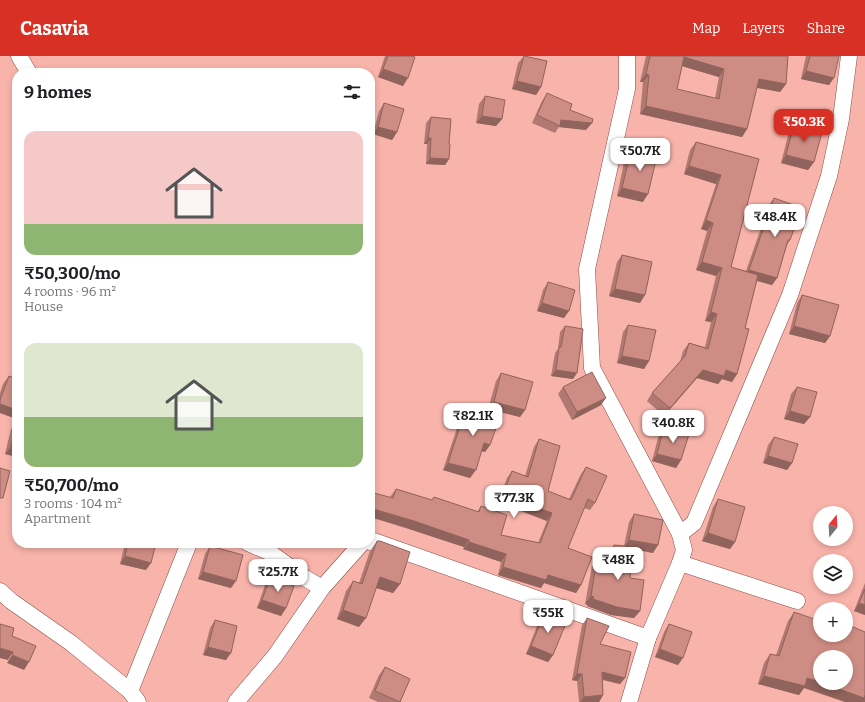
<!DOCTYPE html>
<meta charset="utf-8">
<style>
:root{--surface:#fff;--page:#f2f2f2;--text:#202124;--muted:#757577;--accent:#d93025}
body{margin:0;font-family:Bitter,serif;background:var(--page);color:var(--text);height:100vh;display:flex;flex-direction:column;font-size:15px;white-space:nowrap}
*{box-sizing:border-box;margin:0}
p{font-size:13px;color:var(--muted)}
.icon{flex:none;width:22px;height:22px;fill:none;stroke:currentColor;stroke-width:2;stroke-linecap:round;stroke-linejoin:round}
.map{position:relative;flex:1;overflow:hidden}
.panel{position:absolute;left:12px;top:12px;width:363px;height:480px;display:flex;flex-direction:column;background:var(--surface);border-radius:16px;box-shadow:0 2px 6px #0003}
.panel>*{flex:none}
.needle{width:26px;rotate:18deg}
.controls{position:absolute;left:813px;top:450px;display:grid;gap:8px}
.controls a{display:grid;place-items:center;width:40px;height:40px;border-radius:50%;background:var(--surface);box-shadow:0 2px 6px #0003;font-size:20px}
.price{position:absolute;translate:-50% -34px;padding:0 9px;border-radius:8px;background:#fff;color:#222;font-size:13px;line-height:26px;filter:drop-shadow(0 1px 2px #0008)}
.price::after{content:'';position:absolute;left:50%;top:24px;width:12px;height:9px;margin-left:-6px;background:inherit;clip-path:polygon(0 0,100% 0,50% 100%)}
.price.on{background:var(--accent);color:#fff}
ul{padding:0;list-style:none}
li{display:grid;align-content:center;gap:8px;height:212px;padding:0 12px}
li span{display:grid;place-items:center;height:124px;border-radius:12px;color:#555}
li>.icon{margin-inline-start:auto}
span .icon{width:72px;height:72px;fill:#fffc;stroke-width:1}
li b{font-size:17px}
h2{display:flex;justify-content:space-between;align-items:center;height:48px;padding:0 12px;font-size:17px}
header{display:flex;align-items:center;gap:24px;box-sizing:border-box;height:56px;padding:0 20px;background:var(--accent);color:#fff}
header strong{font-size:19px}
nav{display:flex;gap:22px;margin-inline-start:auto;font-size:14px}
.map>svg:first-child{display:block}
</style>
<header>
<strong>Casavia</strong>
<nav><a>Map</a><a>Layers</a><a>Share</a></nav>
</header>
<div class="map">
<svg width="865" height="646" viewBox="0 0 865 646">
<rect width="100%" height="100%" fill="#f8b3aa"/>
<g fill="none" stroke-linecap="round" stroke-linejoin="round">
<defs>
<g id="street">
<polyline points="19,0 29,17"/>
<polyline points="627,0 627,33 587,213 592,312 680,478 684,494 680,507 648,582 629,646"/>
<polyline points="680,478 694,467 790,239 829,120 841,63 849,0"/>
<polyline points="370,486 374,485 648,582"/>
<polyline points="248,487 269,496 305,522 322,532"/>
<polyline points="680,507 797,545"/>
<polyline points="0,535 11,545 71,587 130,635"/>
<polyline points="138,646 130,635 189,487"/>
<polyline points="236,646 275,600 322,532 362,487"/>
</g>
</defs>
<use href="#street" stroke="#894d46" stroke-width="17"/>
<use href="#street" stroke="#fff" stroke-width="16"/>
</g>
<g fill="#b17972" fill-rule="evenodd">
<polygon points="385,0 411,0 403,30 378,21"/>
<polygon points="524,0 541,31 536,39 512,33 518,7"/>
<path d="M 646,0 L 788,0 L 786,28 L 780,36 L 757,32 L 747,73 L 742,81 L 640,58 L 643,26 L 640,26 ZM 682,10 L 719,21 L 715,42 L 677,33 Z"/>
<polygon points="806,0 839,0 829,29 801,23"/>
<polygon points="547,37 586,74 559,71 555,77 532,67 542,45"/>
<polygon points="485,40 502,63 496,70 476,67 479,48"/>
<polygon points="384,47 397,76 392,84 373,78 379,55"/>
<polygon points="431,61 449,88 449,103 445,109 426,108 427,88 424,88 426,67"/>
<polygon points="794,68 814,106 808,114 781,107 789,76"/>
<polygon points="696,86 759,103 731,211 746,215 769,149 774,142 790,184 787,189 777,222 772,229 757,225 745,272 737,318 732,326 722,323 718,328 697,322 664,360 647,345 652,337 680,306 683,295 689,287 705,291 711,266 705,265 716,220 696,214 707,175 701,173 716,128 684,118 690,94"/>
<polygon points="631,94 643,146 617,140 625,102"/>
<polygon points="622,199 640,247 609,240 617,206"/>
<polygon points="548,226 564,262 537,255 543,234"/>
<polygon points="802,239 830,280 825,287 789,278 797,247"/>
<polygon points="628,269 649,305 644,313 617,307 623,276"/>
<polygon points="565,270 573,323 551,320 555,297 558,293 560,276"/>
<polygon points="501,317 525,354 520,361 488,353 496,325"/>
<polygon points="9,320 17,323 17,363 0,357 0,337 3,328"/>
<polygon points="563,331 601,349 572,364 558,338"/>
<polygon points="797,331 810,361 804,368 784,363 791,338"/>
<polygon points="467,349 490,389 485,396 481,395 470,422 443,414 462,357"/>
<polygon points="17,365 17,401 5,398 11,373"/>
<polygon points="664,371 681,404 676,412 652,405 659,378"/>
<polygon points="774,381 792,407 787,414 763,407 768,389"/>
<polygon points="539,383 548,435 569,443 581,418 586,411 595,447 590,454 584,452 568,492 581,529 576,537 544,527 541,532 498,519 501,506 463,493 464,491 409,473 390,441 396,433 432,444 434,441 477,456 481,450 501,479 538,487 547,465 498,446 507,422 512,415 525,420 534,391"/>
<polygon points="718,443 735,486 730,493 702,485 713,451"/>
<polygon points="634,458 653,497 633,493 630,522 640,555 634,562 611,559 587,550 588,549 585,548 592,510 597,503 607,507 609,497 614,489 624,490 629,466"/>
<polygon points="377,485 400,528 393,537 376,532 359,571 337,563 346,535 353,525 359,527 370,495"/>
<polygon points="125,487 156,487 146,514 120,508"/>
<polygon points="210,490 231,532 198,523 205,498"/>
<polygon points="270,522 286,552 281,560 257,552 265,529"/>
<polygon points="865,527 865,559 854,555"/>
<polygon points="794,556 804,632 799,639 758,628 764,607 770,598 776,599 788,565"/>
<polygon points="544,558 553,599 548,606 526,598 539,565"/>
<polygon points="587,562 600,588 625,622 620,628 602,624 603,639 599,646 579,646 577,625 572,624 582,569"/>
<polygon points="215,564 226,604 203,599 210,572"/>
<polygon points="669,568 678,609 655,601 664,576"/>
<polygon points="385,611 410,623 400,646 378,646 369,642 379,619"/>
</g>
<g fill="#90635c">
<polygon points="684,1 724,13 719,21 678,9"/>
<polygon points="383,13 408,22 403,30 378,21"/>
<polygon points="806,15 834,22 829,29 801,23"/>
<polygon points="646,18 649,19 643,26 640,26"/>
<polygon points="759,23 786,28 780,36 754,31"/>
<polygon points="517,25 541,31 536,39 512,33"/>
<polygon points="646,50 747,73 742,81 640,58"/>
<polygon points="482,60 502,63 496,70 476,67"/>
<polygon points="561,64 592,67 586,74 559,71 560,70"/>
<polygon points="378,71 397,76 392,84 373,78"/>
<polygon points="428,82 431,82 427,88 424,88"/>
<polygon points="786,99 814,106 808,114 781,107"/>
<polygon points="430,102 449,103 445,109 426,108"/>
<polygon points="689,110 721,119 716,128 684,118"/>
<polygon points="622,132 648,138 643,146 617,140"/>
<polygon points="706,164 713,167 707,175 701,173"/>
<polygon points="702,206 722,212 716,220 696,214"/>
<polygon points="749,214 777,222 772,229 744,221"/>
<polygon points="615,233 645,239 640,247 609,240"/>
<polygon points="542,247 569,255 564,262 537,255"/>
<polygon points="711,256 717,258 711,266 705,265"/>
<polygon points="794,270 830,280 825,287 789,278"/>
<polygon points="622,300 649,305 644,313 617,307"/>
<polygon points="556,314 577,317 573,323 551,320"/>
<polygon points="703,314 726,314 737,318 732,326 722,323 718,328 697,322 664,360 670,352"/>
<polygon points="606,342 601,349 572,364 577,356"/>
<polygon points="494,346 525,354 520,361 488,353"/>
<polygon points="0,348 17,354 17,363 0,357"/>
<polygon points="790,355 810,361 804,368 784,363"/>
<polygon points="484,387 490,389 485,396 478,394"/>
<polygon points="11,391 17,392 17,401 5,398"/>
<polygon points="657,398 681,404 676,412 652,405"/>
<polygon points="768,400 792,407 787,414 763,407"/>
<polygon points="448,407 476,414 470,422 443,414"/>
<polygon points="503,439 552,457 547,465 498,446"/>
<polygon points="370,452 414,465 469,484 464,491 409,473 370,461"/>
<polygon points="708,477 735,486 730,493 702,485"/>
<polygon points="629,484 658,489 653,497 624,491"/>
<polygon points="469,486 506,498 501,506 463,493"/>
<polygon points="125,500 151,507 146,514 120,508"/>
<polygon points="503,511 548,519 581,529 576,537 544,527 541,532 498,519"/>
<polygon points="203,516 236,525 231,532 198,523"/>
<polygon points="380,521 400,528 393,537 373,531"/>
<polygon points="591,540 594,541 588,549 585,548"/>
<polygon points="593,543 640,555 634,562 611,559 587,550"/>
<polygon points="262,544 286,552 281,560 257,552"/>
<polygon points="859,547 865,549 865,559 854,555"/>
<polygon points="343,554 366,562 359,571 337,563"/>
<polygon points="531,590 553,599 548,606 526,598"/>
<polygon points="208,591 231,597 226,604 203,599"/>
<polygon points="0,592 13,596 8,604 0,602"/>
<polygon points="660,593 683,602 678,609 655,601"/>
<polygon points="12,599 29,606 24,614 7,607"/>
<polygon points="602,616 625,622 620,628 597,622"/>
<polygon points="577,618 582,618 577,625 572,624"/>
<polygon points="764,620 807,622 820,626 820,627 865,638 865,646 845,646 804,632 799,639 758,628"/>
<polygon points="603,639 599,646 580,646 584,641"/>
</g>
<g fill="#ce8d84" stroke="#90635c" fill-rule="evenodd">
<polygon points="388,0 411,0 415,1 408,22 383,13"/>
<polygon points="524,0 547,5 541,31 517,25"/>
<path d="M 650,0 L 788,0 L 786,28 L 759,23 L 747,73 L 646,50 L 649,19 L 646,18 ZM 684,1 L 724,13 L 719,43 L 677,33 Z"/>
<polygon points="810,0 839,0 834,22 806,15"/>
<polygon points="547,37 572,48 570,54 593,63 592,67 561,64 560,70 537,59"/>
<polygon points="485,40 505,44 502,63 482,60"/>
<polygon points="384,47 404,53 397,76 378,71"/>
<polygon points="431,61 451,63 449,88 450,88 449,103 430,102 431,82 428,82"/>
<polygon points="794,68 822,76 814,106 786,99"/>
<polygon points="696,86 759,103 731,211 758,219 745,272 749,273 737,318 726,314 724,320 703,314 670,352 652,337 685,300 689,287 708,293 717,258 711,256 722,212 702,206 713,167 706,164 721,119 689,110"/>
<polygon points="631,94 657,100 648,138 622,132"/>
<polygon points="774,142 802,152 790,184 788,184 777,222 749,214"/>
<polygon points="622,199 652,206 645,239 615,233"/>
<polygon points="548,226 575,234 569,255 542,247"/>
<polygon points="802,239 839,249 830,280 794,270"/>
<polygon points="628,269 656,274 649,305 622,300"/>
<polygon points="565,270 583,273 577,317 556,314 559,291 561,291"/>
<polygon points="592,316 606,342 577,356 563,331"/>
<polygon points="501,317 533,326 525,354 494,346"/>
<polygon points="9,320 17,323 17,354 0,348 0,344"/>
<polygon points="797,331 817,336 810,361 790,355"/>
<polygon points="467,349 500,361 490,389 484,387 476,414 448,407"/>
<polygon points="17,365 17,392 11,391"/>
<polygon points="664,371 689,378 681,404 657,398"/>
<polygon points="774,381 798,388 792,407 768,400"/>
<polygon points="539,383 560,390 548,435 571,444 586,411 607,420 595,447 588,443 568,492 592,501 581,529 548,519 546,524 503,511 506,498 469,486 469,484 414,465 370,452 370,436 393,442 396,433 432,444 434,441 479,456 481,450 507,459 501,479 540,487 552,457 503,439 512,415 528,421"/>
<polygon points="0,412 10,415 3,442 0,442"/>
<polygon points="718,443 745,451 735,486 708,477"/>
<polygon points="634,458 663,464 658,489 629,484"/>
<polygon points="377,485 380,485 410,496 400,528 380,521 366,562 343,554 353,525 362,528"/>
<polygon points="128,487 156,487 151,507 125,500"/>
<polygon points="614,489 633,491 630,522 644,524 640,555 617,551 593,543 594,541 591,540 597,503 611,508"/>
<polygon points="210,490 243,499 236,525 203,516"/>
<polygon points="270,522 294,530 286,552 262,544"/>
<polygon points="865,533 865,549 859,547"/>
<polygon points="794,556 820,565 820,579 846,579 846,568 865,576 865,639 864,642 822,627 846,627 846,601 820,601 820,626 807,622 805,630 764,620 770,598 779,600"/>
<polygon points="544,558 566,567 553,599 531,590"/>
<polygon points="587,562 609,570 600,588 631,596 625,622 602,616 603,639 584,641 582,618 577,618"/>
<polygon points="215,564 237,570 231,597 208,591"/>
<polygon points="0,568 14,572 12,580 36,590 29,606 12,599 13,596 0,592"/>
<polygon points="669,568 692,576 683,602 660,593"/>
<polygon points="385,611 410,623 400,646 375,635"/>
</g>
</svg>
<div class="controls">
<a><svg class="needle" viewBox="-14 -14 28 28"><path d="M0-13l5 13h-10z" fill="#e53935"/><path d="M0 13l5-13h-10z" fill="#757577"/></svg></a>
<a><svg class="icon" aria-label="layers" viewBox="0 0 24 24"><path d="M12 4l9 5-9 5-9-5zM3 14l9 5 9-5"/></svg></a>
<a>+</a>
<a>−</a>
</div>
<b class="price on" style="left:804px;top:87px">₹50.3K</b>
<b class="price" style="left:640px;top:116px">₹50.7K</b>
<b class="price" style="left:775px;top:182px">₹48.4K</b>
<b class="price" style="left:473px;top:381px">₹82.1K</b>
<b class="price" style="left:673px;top:388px">₹40.8K</b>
<b class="price" style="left:514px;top:463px">₹77.3K</b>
<b class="price" style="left:618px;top:525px">₹48K</b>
<b class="price" style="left:278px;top:537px">₹25.7K</b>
<b class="price" style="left:548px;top:578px">₹55K</b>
<section class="panel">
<h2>9 homes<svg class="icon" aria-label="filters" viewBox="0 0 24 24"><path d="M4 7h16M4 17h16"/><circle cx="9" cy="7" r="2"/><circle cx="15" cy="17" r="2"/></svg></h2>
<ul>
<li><span style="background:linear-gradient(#f6c9c9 75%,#8fb573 0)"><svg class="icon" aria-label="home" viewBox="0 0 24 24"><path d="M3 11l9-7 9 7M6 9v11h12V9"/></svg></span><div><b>₹50,300/mo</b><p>4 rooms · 96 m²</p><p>House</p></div></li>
<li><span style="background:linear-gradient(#dfe7d0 60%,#8fb573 0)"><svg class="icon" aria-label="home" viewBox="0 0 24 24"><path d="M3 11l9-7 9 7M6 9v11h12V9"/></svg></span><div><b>₹50,700/mo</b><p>3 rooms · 104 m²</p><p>Apartment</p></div></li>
</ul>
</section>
</div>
